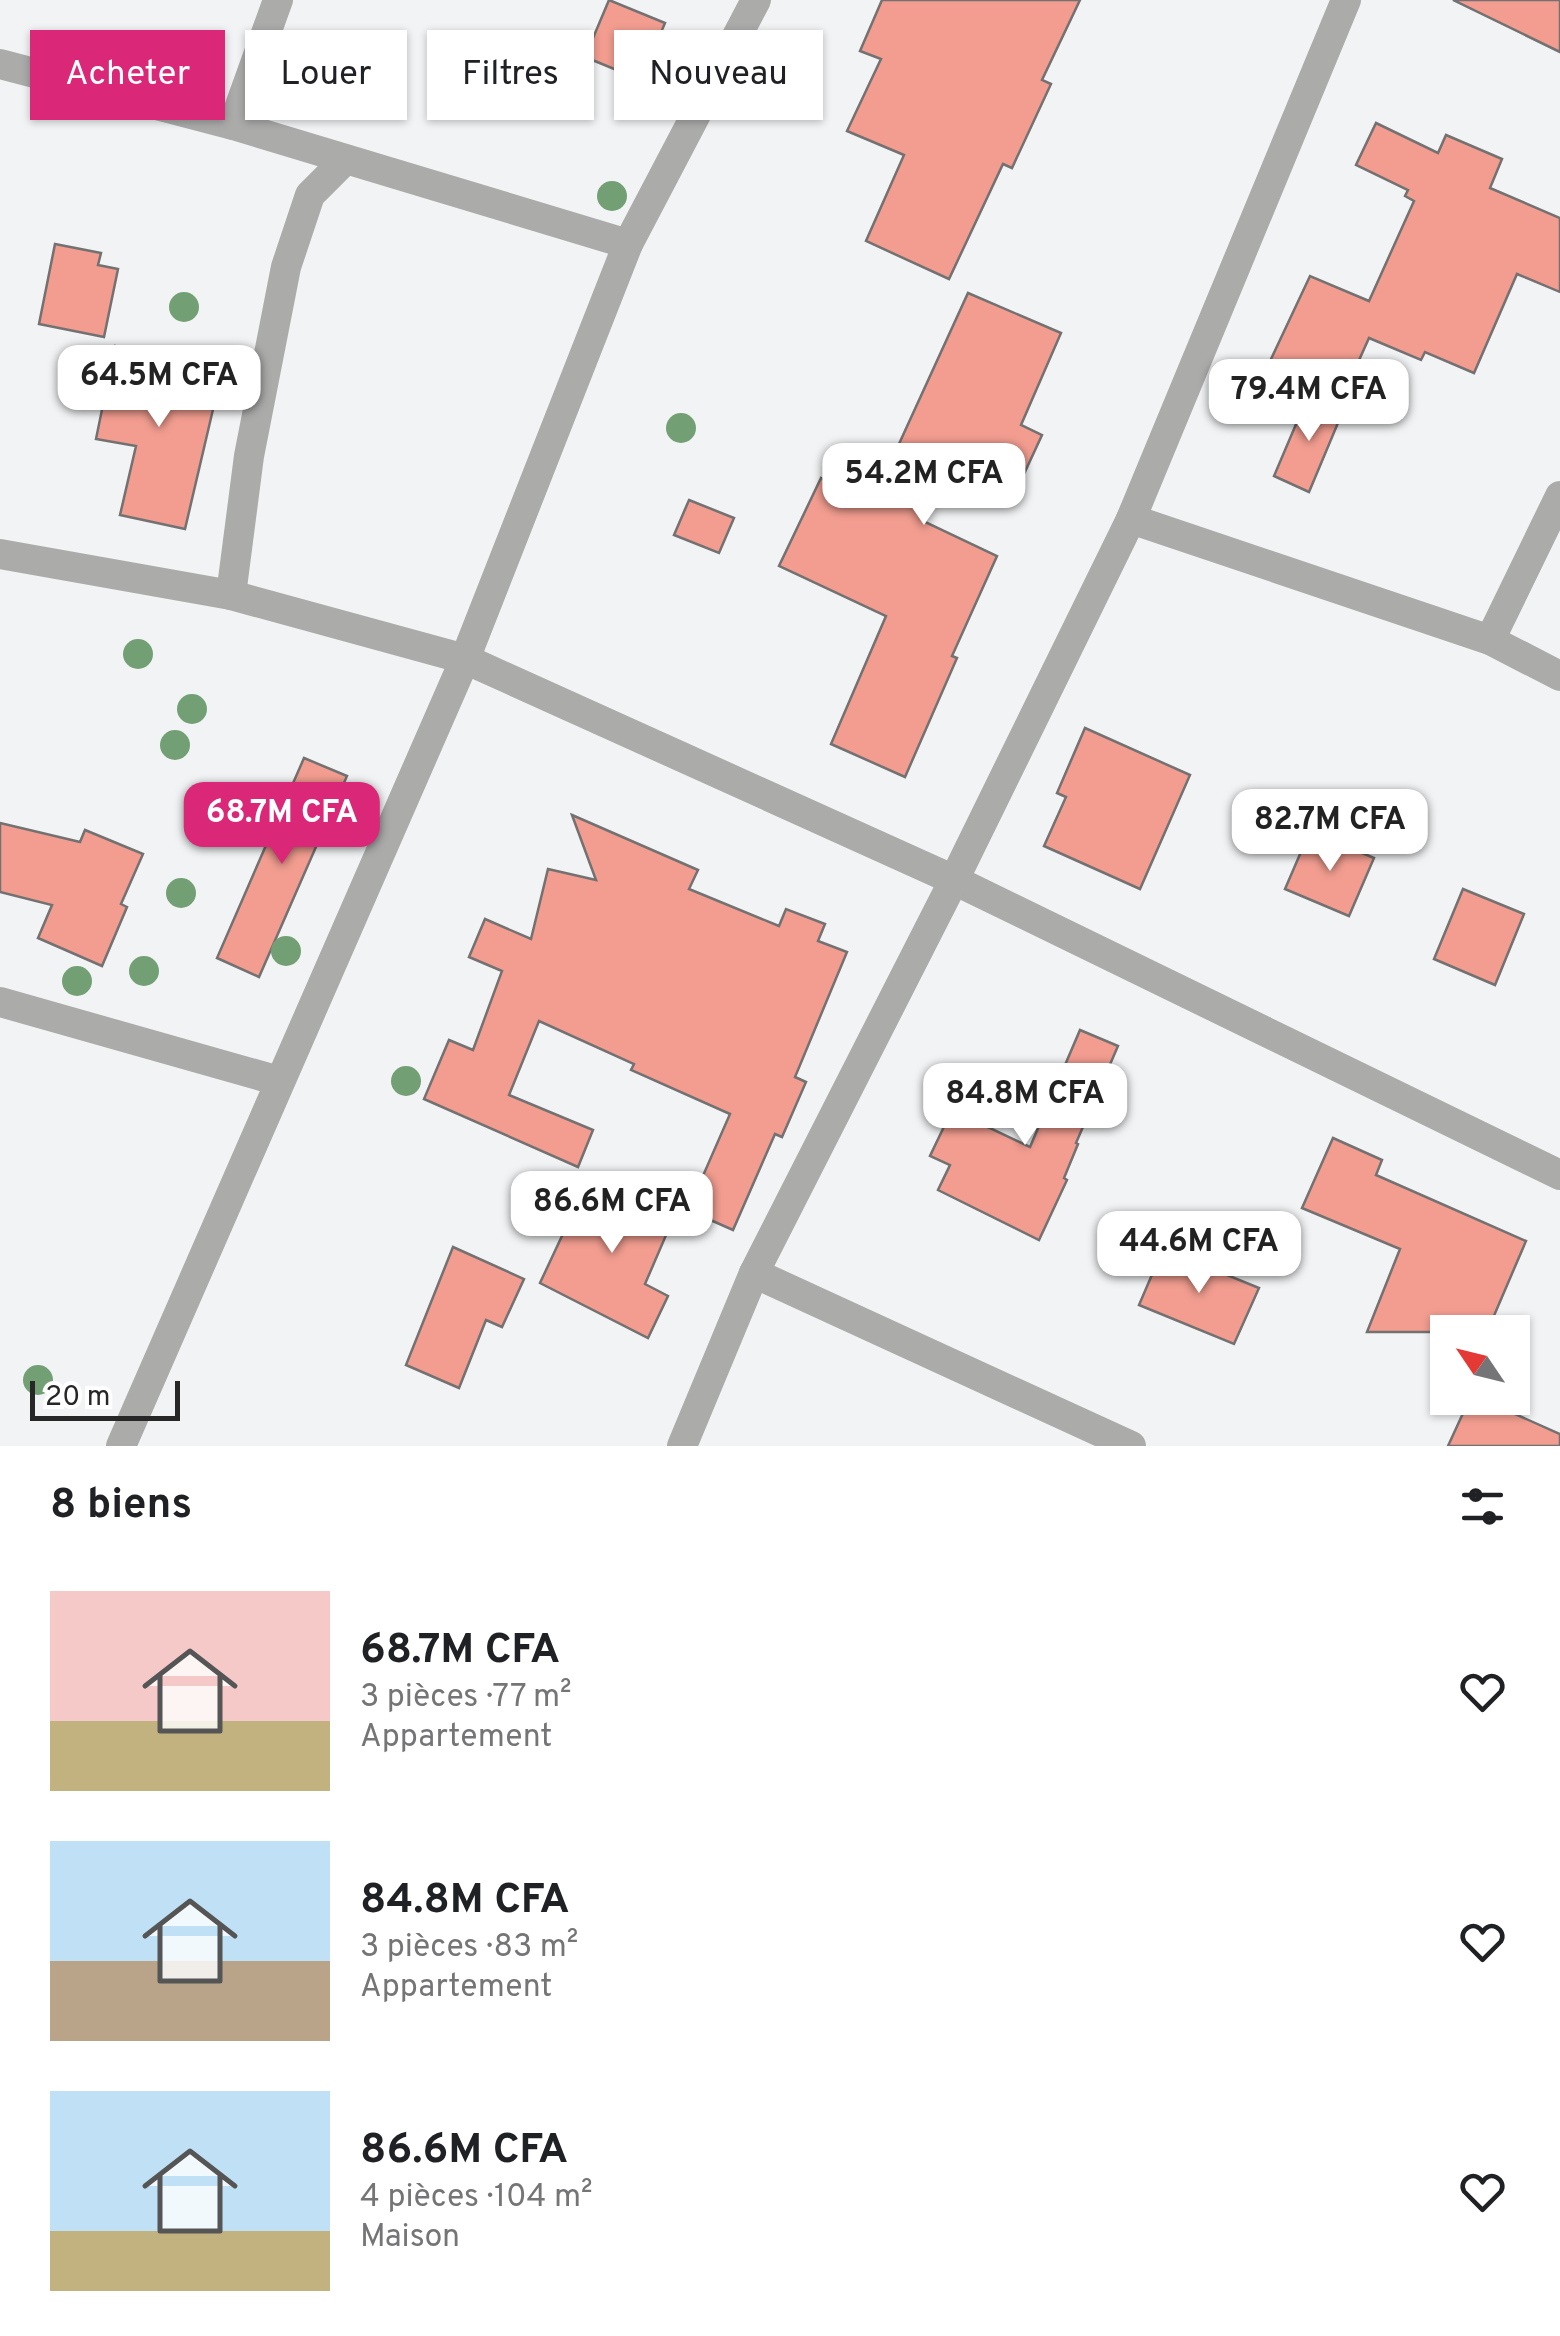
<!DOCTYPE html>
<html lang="fr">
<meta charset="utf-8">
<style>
:root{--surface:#fff;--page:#f6f6f6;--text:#202124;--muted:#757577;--accent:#db2777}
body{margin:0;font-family:Overpass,sans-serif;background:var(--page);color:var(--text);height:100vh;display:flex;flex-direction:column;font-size:38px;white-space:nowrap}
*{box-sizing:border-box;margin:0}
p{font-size:32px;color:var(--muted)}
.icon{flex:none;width:55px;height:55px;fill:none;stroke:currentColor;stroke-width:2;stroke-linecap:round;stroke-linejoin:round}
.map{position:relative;height:1446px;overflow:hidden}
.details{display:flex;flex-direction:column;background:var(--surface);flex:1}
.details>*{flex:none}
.hud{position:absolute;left:30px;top:30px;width:1000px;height:90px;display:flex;gap:20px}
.needle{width:65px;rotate:305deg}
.tools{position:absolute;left:1430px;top:1315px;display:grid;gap:20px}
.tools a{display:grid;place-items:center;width:100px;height:100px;border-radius:0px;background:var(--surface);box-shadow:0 2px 8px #0004;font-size:50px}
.scale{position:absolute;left:30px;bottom:25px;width:150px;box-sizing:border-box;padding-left:10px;border:5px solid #272727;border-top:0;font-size:28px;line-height:35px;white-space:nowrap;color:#272727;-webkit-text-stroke:8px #fff;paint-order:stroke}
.price{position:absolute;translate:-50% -85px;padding:0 22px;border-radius:20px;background:#fff;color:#222;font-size:32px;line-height:65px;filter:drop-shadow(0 2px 5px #0008)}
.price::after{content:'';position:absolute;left:50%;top:60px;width:30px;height:22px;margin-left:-15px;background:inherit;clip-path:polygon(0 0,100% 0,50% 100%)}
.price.active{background:var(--accent);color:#fff}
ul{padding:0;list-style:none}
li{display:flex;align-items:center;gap:30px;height:250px;padding:0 50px}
li span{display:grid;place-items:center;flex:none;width:280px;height:200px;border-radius:0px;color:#555}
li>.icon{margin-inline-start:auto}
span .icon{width:120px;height:120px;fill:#fffc;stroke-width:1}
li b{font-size:42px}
h2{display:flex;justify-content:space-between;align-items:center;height:120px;padding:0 50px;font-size:42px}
.chip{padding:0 35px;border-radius:0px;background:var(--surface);box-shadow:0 2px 8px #0004;font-size:35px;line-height:90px}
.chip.active{background:var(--accent);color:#fff}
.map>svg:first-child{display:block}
</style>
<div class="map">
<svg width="1560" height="1446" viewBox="0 0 1560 1446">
<rect width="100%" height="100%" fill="#f2f3f4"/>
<g fill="#f29d90" stroke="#737171" stroke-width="2.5">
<polygon points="609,0 665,23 641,80 585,57"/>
<polygon points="882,0 1080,0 1042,80 1051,84 1012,168 1003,164 949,279 866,241 904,155 847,131 881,59 860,51"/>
<polygon points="1453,0 1560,0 1560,52"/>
<polygon points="1376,123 1438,153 1446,135 1502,159 1490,188 1560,218 1560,292 1517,274 1474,373 1425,352 1421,360 1369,338 1338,407 1264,374 1310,276 1369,301 1414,201 1405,196 1408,190 1356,165"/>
<polygon points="55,244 101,253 98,265 118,269 104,337 39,324"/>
<polygon points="968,293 1061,333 1021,425 1042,435 1023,476 959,448 925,522 997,556 952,656 957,658 905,777 831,744 886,616 779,566 821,478 872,503"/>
<polygon points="115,346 222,371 185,529 120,515 136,446 96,439"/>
<polygon points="1308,396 1343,411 1309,492 1274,476"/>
<polygon points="689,500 734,518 719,553 674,535"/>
<polygon points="1085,728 1190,775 1140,889 1044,846 1066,797 1057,793"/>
<polygon points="304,758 347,776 259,977 217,958"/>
<polygon points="572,815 698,870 689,889 779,926 786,909 825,924 818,941 847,952 795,1077 806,1082 782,1137 775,1134 733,1230 688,1210 730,1114 631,1070 634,1064 539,1021 509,1095 593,1130 578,1167 424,1099 449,1040 473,1050 502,971 469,957 485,919 531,939 548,869 596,880"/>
<polygon points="0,823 80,842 85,830 143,854 121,904 127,907 102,966 38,938 52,905 0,892"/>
<polygon points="1310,831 1374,858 1349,916 1285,889"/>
<polygon points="1463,889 1524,914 1495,985 1434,959"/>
<polygon points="1080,1030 1118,1046 1076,1143 1078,1144 1064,1178 1067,1180 1039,1240 938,1190 950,1165 930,1156 952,1110 1030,1147"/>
<polygon points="1333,1138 1382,1160 1376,1175 1526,1241 1487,1332 1367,1332 1400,1249 1302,1208"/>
<polygon points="590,1176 676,1212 645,1284 668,1296 648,1338 540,1283"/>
<polygon points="453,1247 524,1279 502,1327 486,1320 459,1388 406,1365"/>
<polygon points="1163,1249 1259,1288 1234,1344 1139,1305"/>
<polygon points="1470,1398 1479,1398 1560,1434 1560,1446 1448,1446"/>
</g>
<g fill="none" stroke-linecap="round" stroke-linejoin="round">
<g stroke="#ababaa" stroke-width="30">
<polyline points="0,64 233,125 628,244 465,659 121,1446"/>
<polyline points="233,125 278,0"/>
<polyline points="628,244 756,0"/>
<polyline points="1131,519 1490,640 1560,496"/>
<polyline points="0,554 231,595 465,659 954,880 1560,1175"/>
<polyline points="231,595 249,456 286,267 310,195 344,161"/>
<polyline points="1490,640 1560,676"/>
<polyline points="0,1002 279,1081"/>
<polyline points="754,1273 1131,1446"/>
<polyline points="682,1446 754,1273 954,880 1131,519 1346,0"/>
</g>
</g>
<g fill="#72a074">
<circle cx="612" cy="196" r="15"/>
<circle cx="184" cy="307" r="15"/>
<circle cx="681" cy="428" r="15"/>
<circle cx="138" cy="654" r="15"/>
<circle cx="192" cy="709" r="15"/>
<circle cx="175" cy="745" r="15"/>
<circle cx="208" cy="821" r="15"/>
<circle cx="181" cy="893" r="15"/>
<circle cx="286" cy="951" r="15"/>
<circle cx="144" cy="971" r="15"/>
<circle cx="77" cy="981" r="15"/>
<circle cx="406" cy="1081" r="15"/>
<circle cx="38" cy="1380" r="15"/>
</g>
</svg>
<div class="tools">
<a><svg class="needle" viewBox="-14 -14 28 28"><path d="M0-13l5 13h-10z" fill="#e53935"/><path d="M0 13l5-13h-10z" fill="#757577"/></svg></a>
</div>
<div class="scale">20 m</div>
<b class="price" style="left:159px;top:430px">64.5M CFA</b>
<b class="price" style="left:1309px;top:444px">79.4M CFA</b>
<b class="price" style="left:924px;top:528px">54.2M CFA</b>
<b class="price active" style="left:282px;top:867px">68.7M CFA</b>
<b class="price" style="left:1330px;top:874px">82.7M CFA</b>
<b class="price" style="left:1025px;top:1148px">84.8M CFA</b>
<b class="price" style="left:612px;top:1256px">86.6M CFA</b>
<b class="price" style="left:1199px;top:1296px">44.6M CFA</b>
<div class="hud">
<a class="chip active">Acheter</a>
<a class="chip">Louer</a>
<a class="chip">Filtres</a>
<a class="chip">Nouveau</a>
</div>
</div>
<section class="details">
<h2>8 biens<svg class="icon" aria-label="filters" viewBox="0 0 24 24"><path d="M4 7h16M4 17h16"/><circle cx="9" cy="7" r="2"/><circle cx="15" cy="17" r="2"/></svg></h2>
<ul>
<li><span style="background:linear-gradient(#f6c9c9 65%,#c2b280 0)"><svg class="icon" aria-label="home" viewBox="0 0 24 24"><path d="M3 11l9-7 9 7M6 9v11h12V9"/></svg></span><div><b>68.7M CFA</b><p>3 pièces · 77 m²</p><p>Appartement</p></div><svg class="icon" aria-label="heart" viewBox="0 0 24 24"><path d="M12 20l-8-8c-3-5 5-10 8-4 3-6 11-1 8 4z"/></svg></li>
<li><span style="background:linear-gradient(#bfe0f5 60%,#b9a48a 0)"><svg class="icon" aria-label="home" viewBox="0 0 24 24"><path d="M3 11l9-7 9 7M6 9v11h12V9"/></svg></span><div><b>84.8M CFA</b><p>3 pièces · 83 m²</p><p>Appartement</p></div><svg class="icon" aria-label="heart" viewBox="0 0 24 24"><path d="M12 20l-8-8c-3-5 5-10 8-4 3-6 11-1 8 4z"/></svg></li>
<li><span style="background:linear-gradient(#bfe0f5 70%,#c2b280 0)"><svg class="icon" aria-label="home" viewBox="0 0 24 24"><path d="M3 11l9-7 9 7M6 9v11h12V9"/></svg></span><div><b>86.6M CFA</b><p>4 pièces · 104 m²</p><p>Maison</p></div><svg class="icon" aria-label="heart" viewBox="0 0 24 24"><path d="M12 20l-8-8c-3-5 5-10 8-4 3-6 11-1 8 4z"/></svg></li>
</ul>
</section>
